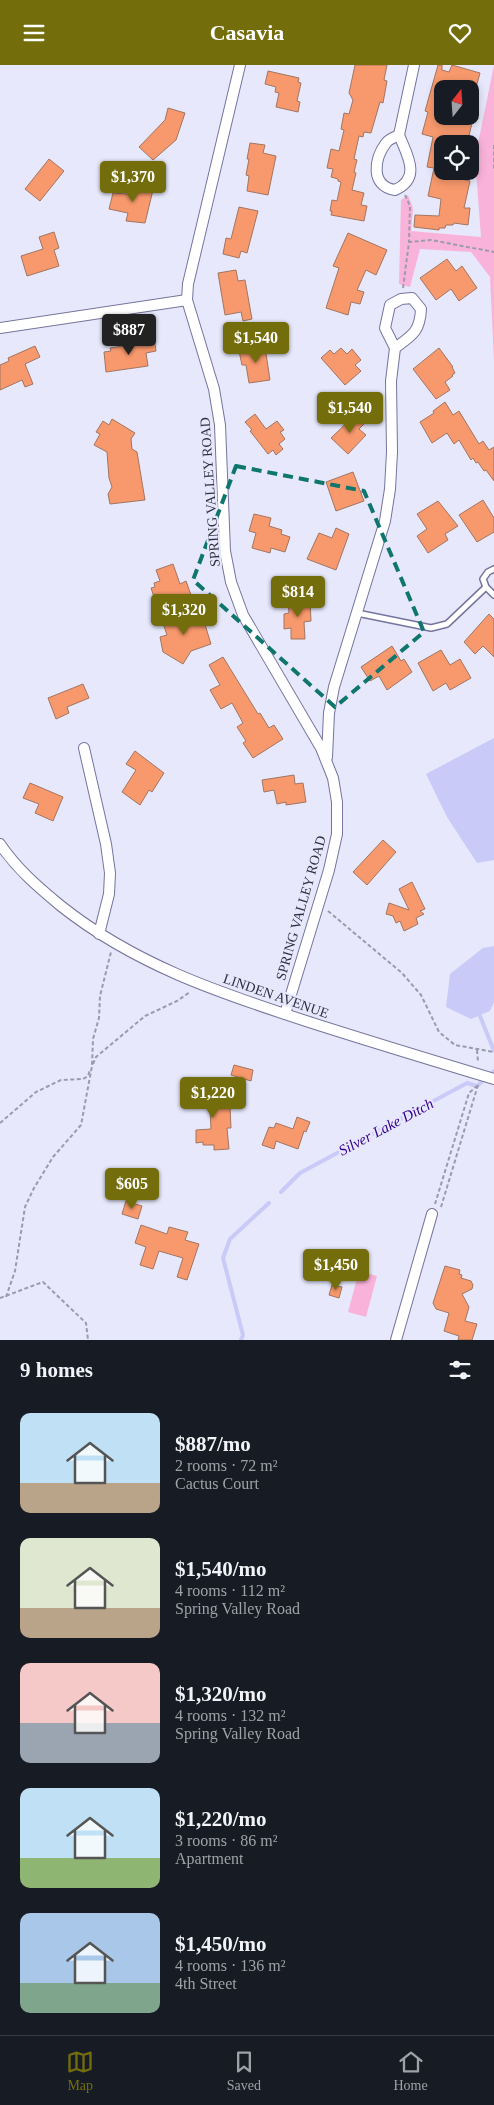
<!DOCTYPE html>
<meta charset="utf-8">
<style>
:root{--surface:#171b24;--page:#242831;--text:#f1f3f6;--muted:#9ea1a6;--line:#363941;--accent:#746d0b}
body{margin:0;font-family:Georgia,serif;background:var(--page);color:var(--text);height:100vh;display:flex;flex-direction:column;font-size:19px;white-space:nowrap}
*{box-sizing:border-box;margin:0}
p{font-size:16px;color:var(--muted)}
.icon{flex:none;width:28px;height:28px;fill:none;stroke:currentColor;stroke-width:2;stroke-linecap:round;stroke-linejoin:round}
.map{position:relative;height:1275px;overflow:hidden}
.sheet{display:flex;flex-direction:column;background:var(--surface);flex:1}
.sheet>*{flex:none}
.needle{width:32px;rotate:17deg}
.controls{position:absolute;left:434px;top:15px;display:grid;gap:10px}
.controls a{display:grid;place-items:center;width:45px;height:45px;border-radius:10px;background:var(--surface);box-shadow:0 2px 8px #0003;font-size:25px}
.price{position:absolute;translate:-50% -42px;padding:0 11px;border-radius:5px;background:var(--accent);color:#fff;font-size:16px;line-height:32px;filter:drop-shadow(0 1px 2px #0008)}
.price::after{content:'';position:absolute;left:50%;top:30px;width:15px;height:11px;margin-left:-8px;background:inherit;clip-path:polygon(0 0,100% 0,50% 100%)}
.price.on{background:#222;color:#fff}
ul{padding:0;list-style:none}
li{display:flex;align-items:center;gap:15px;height:125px;padding:0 20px}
li span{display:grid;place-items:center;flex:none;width:140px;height:100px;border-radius:10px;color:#555}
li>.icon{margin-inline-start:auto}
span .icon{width:60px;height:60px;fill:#fffc;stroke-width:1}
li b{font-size:21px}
h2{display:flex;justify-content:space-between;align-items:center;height:60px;padding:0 20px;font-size:21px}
header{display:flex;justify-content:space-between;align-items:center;height:65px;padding:0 20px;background:var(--accent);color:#fff;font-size:22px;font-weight:800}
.tabs{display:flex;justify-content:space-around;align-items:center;height:70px;border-top:1px solid var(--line);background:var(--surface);font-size:14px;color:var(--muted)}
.tabs a{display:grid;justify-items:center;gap:2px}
.tabs .on{color:var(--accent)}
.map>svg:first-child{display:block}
</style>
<header><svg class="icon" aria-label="menu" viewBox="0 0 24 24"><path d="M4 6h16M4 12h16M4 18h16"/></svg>Casavia<svg class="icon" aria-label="heart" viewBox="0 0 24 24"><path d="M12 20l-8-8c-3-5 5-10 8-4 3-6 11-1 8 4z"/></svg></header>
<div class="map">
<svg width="494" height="1275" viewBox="0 0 494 1275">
<rect width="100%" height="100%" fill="#e7e8fb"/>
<g fill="#f9b3da">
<polygon points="494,0 494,296 490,212 471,187 420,184 410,222 399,219 401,135 408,130 413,143 411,166 481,172 475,93"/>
<polygon points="359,1206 377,1211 366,1252 348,1247"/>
</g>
<g fill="#cacaf8">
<polygon points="494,673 494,795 477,798 447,752 426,709"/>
<polygon points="494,881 494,937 490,946 471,954 446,942 450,909 483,883"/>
</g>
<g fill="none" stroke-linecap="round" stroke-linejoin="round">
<g stroke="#cacaf8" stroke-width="4">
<polyline points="480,951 494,986"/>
<polyline points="281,1127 300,1108 467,1018 477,1021 494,1006"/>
<polyline points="241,1275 243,1270 223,1193 230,1174 269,1138"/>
</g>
</g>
<g fill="#f8996d" stroke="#a27561">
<polygon points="355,0 387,0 384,15 387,16 383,38 380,37 371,68 364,67 363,72 359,71 354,94 357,95 354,107 356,108 352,125 364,128 361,140 367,141 364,156 331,150 332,146 330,146 332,135 337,136 341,117 338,116 338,114 331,112 333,104 327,103 331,84 339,86 344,65 341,64 344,48 349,49 353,35 349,28"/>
<polygon points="438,0 442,0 442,5 449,7 452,0 480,8 475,26 442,18 442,51 472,58 467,79 442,74 442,106 452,106 451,112 470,116 464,143 470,143 468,160 454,158 453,160 446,160 445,163 439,163 439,165 414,162 415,150 439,151 441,134 428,131 434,103 427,102 433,72 422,69 428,47 425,46"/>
<polygon points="268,6 299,13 298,17 301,18 297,36 300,37 298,47 276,42 279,28 275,27 276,22 265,19"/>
<polygon points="168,43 185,48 176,75 153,95 139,82 165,55"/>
<polygon points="250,78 265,80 263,88 276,91 268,130 247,126 249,111 246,110 249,94 247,94"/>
<polygon points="49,94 64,106 40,136 25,124"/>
<polygon points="130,119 153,125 145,158 126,156 128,148 109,144 113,128 127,129"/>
<polygon points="239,142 258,146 247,188 241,186 239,193 223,189 226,173 231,174"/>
<polygon points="54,167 59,183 54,185 59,201 27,211 21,191 43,184 39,172"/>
<polygon points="348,168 387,185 376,210 366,205 357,225 364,227 360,239 351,237 348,250 326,243 339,203 333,201"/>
<polygon points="447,194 456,206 462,201 477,223 459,236 451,224 436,235 420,213"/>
<polygon points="236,205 238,216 245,215 252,254 243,256 241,247 225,250 218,208"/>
<polygon points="154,272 156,286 146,288 148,301 106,307 104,287 111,286 110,283 142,278 141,274"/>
<polygon points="35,281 40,292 25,299 33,319 25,322 22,315 0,325 0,300 9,296 8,293"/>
<polygon points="265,282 270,315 249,318 246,300 242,300 239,286"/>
<polygon points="341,283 347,289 352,284 361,295 355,300 361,306 345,320 321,293 330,285 334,289"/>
<polygon points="439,283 453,302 452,302 455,308 452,310 453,311 445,317 450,325 436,334 413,304"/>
<polygon points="445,337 453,350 459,346 479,379 483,376 489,385 494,382 494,416 486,405 484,406 478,397 476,398 473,393 471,395 459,375 454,379 447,368 432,378 420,357 434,348 433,346"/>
<polygon points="255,349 266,364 277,356 284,365 280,367 285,374 279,379 283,384 276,390 273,385 268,389 250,366 252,365 245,357"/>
<polygon points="356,349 365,358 359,364 366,370 348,389 331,373"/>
<polygon points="112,354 135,368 131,374 132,384 137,387 145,435 110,439 108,429 112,422 109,413 107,387 94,380 100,369 96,367 103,356 109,360"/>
<polygon points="353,407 364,436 336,446 326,417"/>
<polygon points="483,435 494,453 494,467 477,477 459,450"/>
<polygon points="438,436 458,461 445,469 448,475 428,488 417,471 427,464 417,449"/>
<polygon points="254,449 271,453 269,461 282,465 281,469 290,472 285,487 271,483 270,488 252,483 256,468 249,466"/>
<polygon points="336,463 349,469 336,505 307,494 319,468 332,473"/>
<polygon points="173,499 180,519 186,516 191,530 157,541 151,523 155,522 154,518 160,516 156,505"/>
<polygon points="310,535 311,556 304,557 305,574 291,574 291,563 284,564 284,549 289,548 288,536"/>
<polygon points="198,545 200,554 203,553 211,579 191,586 183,599 163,587 160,572 167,570 162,555"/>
<polygon points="489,549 494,554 494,592 483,581 475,589 464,577"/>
<polygon points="392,581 401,596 404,594 412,607 387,625 379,611 370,616 361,602"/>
<polygon points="441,585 450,600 460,594 471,613 450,625 446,618 433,626 418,598"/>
<polygon points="223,592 258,649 260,648 269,663 274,660 283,674 253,693 243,678 246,676 237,662 243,658 232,638 221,644 210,625 220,620 209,600"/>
<polygon points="83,619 89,633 67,642 69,648 56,654 48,633"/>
<polygon points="135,686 164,708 152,727 149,725 140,740 122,727 136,705 126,699"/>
<polygon points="294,710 295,719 303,718 306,737 286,740 286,737 277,739 274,725 264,727 262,715"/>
<polygon points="30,718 63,732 53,756 35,748 39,739 23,733"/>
<polygon points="383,775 396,787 367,820 353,807"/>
<polygon points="412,817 425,844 420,846 424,849 416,853 418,859 404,866 400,856 396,858 393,851 386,849 389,838 409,845 399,824"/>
<polygon points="234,1000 253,1005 251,1016 231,1010"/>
<polygon points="199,1017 215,1025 213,1029 219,1032 213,1043 230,1042 231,1063 227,1063 229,1084 214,1085 214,1080 203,1080 203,1077 196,1078 196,1065 211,1064 210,1044 191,1034"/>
<polygon points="297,1052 310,1057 306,1067 304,1066 298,1084 276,1076 274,1084 262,1080 269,1062 274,1063 276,1058 293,1064"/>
<polygon points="126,1136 142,1141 138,1154 122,1149"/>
<polygon points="141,1160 167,1169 169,1162 188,1167 185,1175 199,1179 187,1215 177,1212 183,1193 159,1186 153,1204 140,1200 146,1182 135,1178"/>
<polygon points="445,1201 460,1205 459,1209 462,1210 461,1213 471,1216 473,1220 472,1224 462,1229 469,1242 465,1256 477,1259 472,1275 458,1275 459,1271 444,1266 449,1248 436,1244 433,1238"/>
<polygon points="332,1220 342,1222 339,1233 329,1230"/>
</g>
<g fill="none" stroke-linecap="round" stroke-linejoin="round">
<defs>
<g id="lane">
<polyline points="494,504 488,507 483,514 486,522 494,530"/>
<polyline points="357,548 431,563 447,559 486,522"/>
</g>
<g id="street">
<polyline points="240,0 188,219 187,235 214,324 220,360 225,486 231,517 243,550 321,683 333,713 337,737 337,769 329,805 285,949"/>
<path d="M 399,70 C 407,90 422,113 395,125 C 370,121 374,94 386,78 C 389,74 395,72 399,70 Z"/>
<polyline points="399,70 414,0"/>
<path d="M 412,233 L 421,244 C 420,266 413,270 395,283 L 385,263 L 390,240 L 401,234 Z"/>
<polyline points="0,263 187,235"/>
<polyline points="84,683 106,779 110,808 109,829 99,869"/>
<polyline points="327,692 329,648 334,622 385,456 390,424 392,387 391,316 395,283"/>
<path d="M 0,779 C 17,804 38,822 61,841 C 134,899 217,927 306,956 C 368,976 431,995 494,1014"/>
<polyline points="396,1275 432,1149"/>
</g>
</defs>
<use href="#lane" stroke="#75749e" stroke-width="8"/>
<use href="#street" stroke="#75749e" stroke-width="12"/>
<g stroke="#9b9bae" stroke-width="2" stroke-dasharray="4 2.5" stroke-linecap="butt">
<polyline points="494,80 494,105"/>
<polyline points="405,130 410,141 409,177"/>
<polyline points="403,223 409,177 431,175 494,187"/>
<polyline points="328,846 402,908 421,930 439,967 455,980 494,987"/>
<polyline points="477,985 478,997"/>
<polyline points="93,999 96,992 145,951 177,936 190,927"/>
<polyline points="0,1058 36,1027 61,1015 83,1014 88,1011 90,1005"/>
<polyline points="435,1139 469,1028 477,1021"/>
<polyline points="441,1142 478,1020"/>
<polyline points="6,1232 15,1206 25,1142 34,1123 53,1092 81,1060 92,1001 93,974 99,953 100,931 111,887"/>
<polyline points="0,1233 43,1217 86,1258 88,1275"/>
</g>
<use href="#lane" stroke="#fff" stroke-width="5"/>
<use href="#street" stroke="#fff" stroke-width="10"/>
</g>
<path fill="none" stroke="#0f766e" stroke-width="4" stroke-dasharray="10 6" stroke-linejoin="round" d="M 236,401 L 364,426 L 424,567 L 335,642 L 193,515 Z"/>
<g text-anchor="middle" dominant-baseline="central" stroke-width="4.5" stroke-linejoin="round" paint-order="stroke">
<g font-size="14" fill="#2f2f41" stroke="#e7e8fb">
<text transform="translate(210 427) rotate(-94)">SPRING VALLEY ROAD</text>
<text transform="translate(301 843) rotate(-74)">SPRING VALLEY ROAD</text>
<text transform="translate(276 931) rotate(19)">LINDEN AVENUE</text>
</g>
<g font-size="15" font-style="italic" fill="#35008f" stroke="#e7e8fb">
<text transform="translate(386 1062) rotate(-28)">Silver Lake Ditch</text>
</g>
</g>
</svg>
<div class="controls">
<a><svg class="needle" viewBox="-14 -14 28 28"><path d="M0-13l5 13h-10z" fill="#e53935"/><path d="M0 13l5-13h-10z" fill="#9ea1a6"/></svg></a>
<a><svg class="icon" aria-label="locate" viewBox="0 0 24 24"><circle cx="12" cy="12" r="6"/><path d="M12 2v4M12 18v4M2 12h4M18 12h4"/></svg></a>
</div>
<b class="price" style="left:133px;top:138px">$1,370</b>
<b class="price on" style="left:129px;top:291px">$887</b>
<b class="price" style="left:256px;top:299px">$1,540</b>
<b class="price" style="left:350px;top:369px">$1,540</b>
<b class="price" style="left:298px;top:553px">$814</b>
<b class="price" style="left:184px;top:571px">$1,320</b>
<b class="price" style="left:213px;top:1054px">$1,220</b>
<b class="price" style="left:132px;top:1145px">$605</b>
<b class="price" style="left:336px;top:1226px">$1,450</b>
</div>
<section class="sheet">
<h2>9 homes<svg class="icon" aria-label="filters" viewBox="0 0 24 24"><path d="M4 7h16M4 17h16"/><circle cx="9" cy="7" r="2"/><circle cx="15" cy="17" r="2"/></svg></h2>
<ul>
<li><span style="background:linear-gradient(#bfe0f5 70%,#b9a48a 0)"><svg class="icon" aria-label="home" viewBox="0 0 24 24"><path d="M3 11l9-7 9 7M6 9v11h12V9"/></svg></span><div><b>$887/mo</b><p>2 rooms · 72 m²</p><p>Cactus Court</p></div></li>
<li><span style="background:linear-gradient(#dfe7d0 70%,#b9a48a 0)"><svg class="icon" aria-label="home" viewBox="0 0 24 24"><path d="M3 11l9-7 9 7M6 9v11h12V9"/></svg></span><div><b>$1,540/mo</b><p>4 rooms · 112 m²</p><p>Spring Valley Road</p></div></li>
<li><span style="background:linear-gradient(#f6c9c9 60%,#9aa5b1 0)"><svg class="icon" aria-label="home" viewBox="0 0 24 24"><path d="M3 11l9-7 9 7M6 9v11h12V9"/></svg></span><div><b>$1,320/mo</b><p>4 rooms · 132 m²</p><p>Spring Valley Road</p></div></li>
<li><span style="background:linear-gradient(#bfe0f5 70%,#8fb573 0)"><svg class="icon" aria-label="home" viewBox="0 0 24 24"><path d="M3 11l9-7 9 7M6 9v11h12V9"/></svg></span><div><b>$1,220/mo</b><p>3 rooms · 86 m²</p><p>Apartment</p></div></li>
<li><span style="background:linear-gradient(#a9c7e8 70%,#7fa58c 0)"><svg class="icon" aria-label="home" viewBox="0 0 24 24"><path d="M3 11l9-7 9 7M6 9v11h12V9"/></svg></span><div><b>$1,450/mo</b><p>4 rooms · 136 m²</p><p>4th Street</p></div></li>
</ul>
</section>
<nav class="tabs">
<a class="on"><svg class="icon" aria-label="map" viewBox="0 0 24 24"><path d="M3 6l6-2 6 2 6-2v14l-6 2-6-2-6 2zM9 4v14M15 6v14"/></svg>Map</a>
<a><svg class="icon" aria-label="saved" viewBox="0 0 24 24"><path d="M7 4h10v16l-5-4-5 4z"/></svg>Saved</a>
<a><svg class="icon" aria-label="home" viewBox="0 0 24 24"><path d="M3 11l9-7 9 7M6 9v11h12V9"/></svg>Home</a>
</nav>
